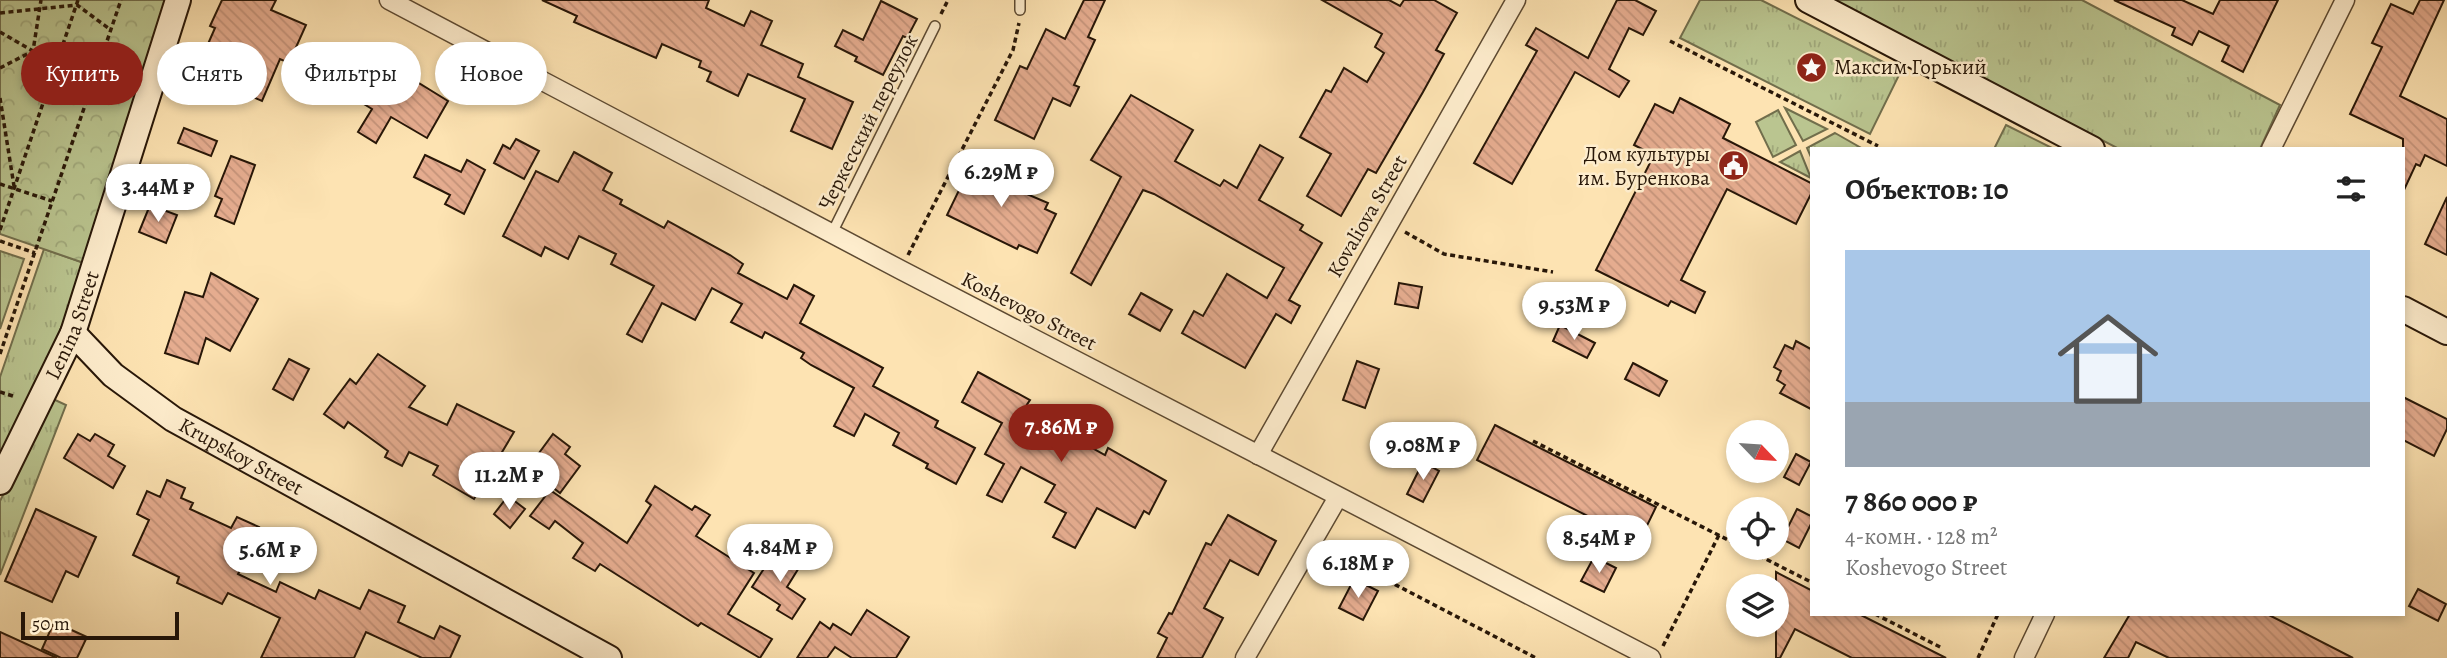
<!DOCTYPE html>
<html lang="ru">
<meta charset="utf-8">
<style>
:root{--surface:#fff;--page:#f2f2f2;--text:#222;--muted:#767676;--accent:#8f2418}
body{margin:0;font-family:Alegreya,serif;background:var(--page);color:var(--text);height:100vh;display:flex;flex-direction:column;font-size:26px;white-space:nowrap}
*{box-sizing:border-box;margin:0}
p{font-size:23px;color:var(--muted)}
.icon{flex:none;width:38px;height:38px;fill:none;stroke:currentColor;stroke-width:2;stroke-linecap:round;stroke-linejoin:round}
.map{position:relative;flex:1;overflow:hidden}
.sheet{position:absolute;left:1810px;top:147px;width:595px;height:469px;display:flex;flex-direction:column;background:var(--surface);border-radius:0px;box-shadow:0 4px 10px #0003}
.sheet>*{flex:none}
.banner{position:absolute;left:21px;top:42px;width:665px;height:63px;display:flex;gap:14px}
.needle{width:46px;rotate:115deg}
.buttons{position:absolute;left:1726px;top:420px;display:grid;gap:14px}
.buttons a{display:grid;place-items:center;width:63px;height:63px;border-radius:50%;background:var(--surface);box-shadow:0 4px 10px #0003;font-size:35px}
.scale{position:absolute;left:21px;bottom:18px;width:158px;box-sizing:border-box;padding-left:7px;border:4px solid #281708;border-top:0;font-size:19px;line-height:24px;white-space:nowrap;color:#281708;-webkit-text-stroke:5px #feedcd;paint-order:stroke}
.price{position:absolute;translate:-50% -60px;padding:0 16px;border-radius:24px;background:#fff;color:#222;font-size:23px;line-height:46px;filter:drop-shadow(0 2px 4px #0008)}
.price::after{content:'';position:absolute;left:50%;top:42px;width:21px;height:16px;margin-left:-10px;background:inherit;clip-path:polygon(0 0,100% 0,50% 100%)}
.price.selected{background:var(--accent);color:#fff}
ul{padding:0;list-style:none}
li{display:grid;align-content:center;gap:14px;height:371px;padding:0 35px}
li span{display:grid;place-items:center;height:217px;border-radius:0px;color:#555}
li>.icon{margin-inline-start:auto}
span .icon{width:126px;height:126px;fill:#fffc;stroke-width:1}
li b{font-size:30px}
h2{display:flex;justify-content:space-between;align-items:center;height:84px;padding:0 35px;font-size:30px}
.pill{padding:0 24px;border-radius:32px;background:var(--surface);box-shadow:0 4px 10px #0003;font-size:24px;line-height:63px}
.pill.selected{background:var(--accent);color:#fff}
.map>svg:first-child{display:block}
</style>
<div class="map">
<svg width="2447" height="658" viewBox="0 0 2447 658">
<defs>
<pattern id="grass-tufts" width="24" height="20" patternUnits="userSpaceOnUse" patternTransform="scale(1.75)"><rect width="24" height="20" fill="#bac590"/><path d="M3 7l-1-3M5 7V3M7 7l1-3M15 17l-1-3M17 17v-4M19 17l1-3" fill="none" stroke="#a0a87b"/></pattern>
<pattern id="park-crowns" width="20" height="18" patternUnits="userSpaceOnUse" patternTransform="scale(1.75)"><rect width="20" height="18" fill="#bac590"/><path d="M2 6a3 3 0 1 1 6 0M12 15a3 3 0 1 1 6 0" fill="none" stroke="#a0a87b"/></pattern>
<pattern id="building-back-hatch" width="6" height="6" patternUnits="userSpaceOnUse" patternTransform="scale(1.75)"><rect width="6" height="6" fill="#e5ac8f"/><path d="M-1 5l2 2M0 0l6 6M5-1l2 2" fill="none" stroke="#c4937a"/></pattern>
</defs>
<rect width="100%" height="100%" fill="#fde3b2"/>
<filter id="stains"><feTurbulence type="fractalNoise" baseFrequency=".00286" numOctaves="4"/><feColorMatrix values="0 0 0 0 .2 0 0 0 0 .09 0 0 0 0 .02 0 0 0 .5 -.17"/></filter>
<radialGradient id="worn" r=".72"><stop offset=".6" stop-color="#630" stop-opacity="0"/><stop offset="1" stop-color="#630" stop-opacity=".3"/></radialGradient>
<g fill="url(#grass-tufts)" stroke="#716e4c" stroke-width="2">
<polygon points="1700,0 1761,0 1901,71 1870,134 1680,38"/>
<polygon points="1833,0 2082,0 2280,105 2260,149 2119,149"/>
<polygon points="1785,108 1827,129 1803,141"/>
<polygon points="1778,110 1796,145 1773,157 1756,122"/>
<polygon points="2006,125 2054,149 1994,149"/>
<polygon points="1835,133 1863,149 1811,149 1811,157 1807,148"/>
<polygon points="1800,151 1811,178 1780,162"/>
<polygon points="44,249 84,263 64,327 0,462 0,377"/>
<polygon points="0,251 24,259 0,329"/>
<polygon points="53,399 66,405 0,575 0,501"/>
</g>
<polygon fill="url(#park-crowns)" stroke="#716e4c" stroke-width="2" points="0,0 165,0 84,263 0,234"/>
<g fill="url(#building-back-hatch)" stroke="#281708" stroke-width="2">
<polygon points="222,0 276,0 271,10 306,25 289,63 280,59 262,101 246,94 248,91 197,69 215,28 210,26"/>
<polygon points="542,0 709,0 706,8 744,26 751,11 772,21 761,45 803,64 798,77 853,102 832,149 791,131 805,99 748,74 738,96 707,81 711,72 699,67 701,61 662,44 656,58 574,22 577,16"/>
<polygon points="1084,0 1105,0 1088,37 1095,40 1074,85 1079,87 1070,106 1053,98 1034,139 995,120 1020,66 1027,69 1046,29 1065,39"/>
<polygon points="1322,0 1389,0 1400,6 1404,0 1434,0 1457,13 1436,50 1444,54 1423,92 1376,173 1368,169 1341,216 1307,196 1331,154 1300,137 1326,90 1331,92 1344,68 1367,82 1384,53 1375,47 1382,34"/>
<polygon points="1617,0 1635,0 1656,11 1643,35 1629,28 1609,69 1629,81 1619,97 1575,72 1512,184 1474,163 1537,51 1526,45 1536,28 1588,58"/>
<polygon points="2114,0 2182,0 2213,14 2220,0 2278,0 2243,72 2222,61 2229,46 2199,31 2192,45 2172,35 2175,28"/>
<polygon points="2420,0 2444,0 2400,96 2447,119 2447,166 2425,155 2420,166 2416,164 2403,192 2403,139 2350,114 2382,47 2372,43 2391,4 2413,14"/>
<polygon points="881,1 917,19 907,38 903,36 883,75 855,61 857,57 835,46 843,30 863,40"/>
<polygon points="356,60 390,79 396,69 448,101 427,138 391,117 376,143 358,132 372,109 339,89"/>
<polygon points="1131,95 1193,130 1175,161 1220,186 1224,180 1237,188 1260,145 1283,158 1259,200 1303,225 1300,230 1322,243 1289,300 1300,306 1291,323 1276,314 1245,368 1182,333 1194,311 1203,316 1227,274 1267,298 1284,268 1154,194 1143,190 1091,285 1071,273 1121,177 1091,160"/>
<polygon points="1680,98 1730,124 1723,138 1811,183 1811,194 1796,224 1727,189 1681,280 1705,292 1695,313 1671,301 1668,306 1596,270 1654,155 1634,145 1655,104 1673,113"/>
<polygon points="184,128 217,141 211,156 178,143"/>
<polygon points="516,139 539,151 524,179 494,163 503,145 510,149"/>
<polygon points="574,152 612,173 603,190 622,200 620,204 664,228 668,221 730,255 743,264 738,273 787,299 794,285 814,296 800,323 883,368 873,386 938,421 935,427 975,448 956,484 926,468 928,464 893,445 899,433 865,414 854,436 834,426 854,388 811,365 801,358 804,353 765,332 762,338 731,322 742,304 712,288 695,320 662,303 642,342 627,334 654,286 611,264 616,254 579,236 568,259 545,247 541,256 503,236 536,171 558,182"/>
<polygon points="425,155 461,172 467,160 485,170 464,214 445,204 450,195 414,177"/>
<polygon points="976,155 996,165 989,178 1048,203 1045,209 1056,214 1037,253 1019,245 1017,249 947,215"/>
<polygon points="231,156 255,165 234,224 215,216 222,199 215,196"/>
<polygon points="2447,197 2447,255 2425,244"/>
<polygon points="150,205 177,215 166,243 139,232"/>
<polygon points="211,273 258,299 230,351 206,338 198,364 165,353 185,292 203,297"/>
<polygon points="1399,283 1422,287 1418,308 1395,304"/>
<polygon points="1141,293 1172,310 1160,331 1129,314"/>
<polygon points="1560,325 1595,343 1587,358 1553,341"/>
<polygon points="1796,341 1811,349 1811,409 1780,393 1785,385 1777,380 1781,371 1774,367 1785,345 1793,349"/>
<polygon points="378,354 425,386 409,407 447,425 457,404 514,432 474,499 433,475 438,466 409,452 402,466 385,457 388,451 348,422 344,428 324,414 350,379 356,384"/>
<polygon points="289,359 309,369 293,400 273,389"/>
<polygon points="1357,361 1379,369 1365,408 1343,400"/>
<polygon points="1633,363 1667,381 1659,396 1625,379"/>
<polygon points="978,372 1030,400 1026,406 1071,431 1069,435 1105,455 1108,448 1166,481 1149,514 1144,511 1135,528 1097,508 1075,548 1053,537 1066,513 1045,502 1055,485 1021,467 1002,502 987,495 1004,464 985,454 1002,423 962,402"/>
<polygon points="2403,397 2447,419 2447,429 2434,456 2403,440"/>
<polygon points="1495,425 1656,507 1639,542 1477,460"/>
<polygon points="78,434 90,441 95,434 114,445 108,456 125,466 113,488 64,458"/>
<polygon points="553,434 570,447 565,454 580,466 560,493 528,468"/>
<polygon points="1796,454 1811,462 1799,485 1784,477"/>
<polygon points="1423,462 1439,471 1423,502 1407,494"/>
<polygon points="167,480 185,488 181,498 193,503 190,509 231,528 237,517 259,527 238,574 276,592 280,582 315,599 319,590 360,609 369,590 405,606 398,622 434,639 440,626 460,636 450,658 422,658 366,632 354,658 261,658 280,618 228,593 222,604 177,583 179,577 133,555 149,520 137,514 147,491 160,497"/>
<polygon points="655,486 692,510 695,506 710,515 696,536 754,573 728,614 772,639 760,658 701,623 698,626 600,564 595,571 573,558 583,543 555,521 549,529 530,516 550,490 627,543 651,505 646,501"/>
<polygon points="508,496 525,509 510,528 494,514"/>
<polygon points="36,509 96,537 78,577 66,571 52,602 5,581"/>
<polygon points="1797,509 1811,516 1811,524 1799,548 1782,539"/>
<polygon points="1228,515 1276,541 1258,575 1230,560 1204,608 1223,618 1202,658 1157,658 1167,638 1158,633 1169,613 1172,614 1206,543 1211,545"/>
<polygon points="776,550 800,566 787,587 805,599 792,619 777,610 780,605 752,587"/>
<polygon points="1594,557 1616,568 1604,592 1581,581"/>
<polygon points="1776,572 1811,590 1811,614 1859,614 1946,658 1852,658 1795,629 1780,658 1776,658"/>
<polygon points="1354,579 1378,591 1363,620 1339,608"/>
<polygon points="2418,589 2446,604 2438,621 2409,606"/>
<polygon points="867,610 909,637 896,658 852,658 835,647 827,658 797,658 820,622 830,629 833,624 851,635"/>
<polygon points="2130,614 2267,614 2353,658 2169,658 2136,642 2128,658 2104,658"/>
<polygon points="54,622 87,637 77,658 61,658 42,649"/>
<polygon points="0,632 57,658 0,658"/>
</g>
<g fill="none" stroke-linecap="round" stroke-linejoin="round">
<defs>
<g id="lane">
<polyline points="1020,10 1020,0"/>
<polyline points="832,233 935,26"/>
</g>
<g id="street">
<polyline points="389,0 901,270 1651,658"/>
<polyline points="2271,149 2345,0"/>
<polyline points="1258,455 1516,0"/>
<polyline points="1245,658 1338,497"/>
<polyline points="2024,658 2045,614"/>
</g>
<g id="secondary">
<polyline points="1808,0 2092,149"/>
<polyline points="2403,309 2447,332"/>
<path id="s1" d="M 73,333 L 113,375 L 173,419 L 609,658"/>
<path id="s2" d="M 0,482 L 73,333 L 178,0"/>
</g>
</defs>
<use href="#lane" stroke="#5d4a32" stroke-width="12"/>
<use href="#street" stroke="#5d4a32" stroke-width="21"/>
<use href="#secondary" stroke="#281708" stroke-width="28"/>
<g stroke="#281708" stroke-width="3.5" stroke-dasharray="5 3.5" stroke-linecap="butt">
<polyline points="0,13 77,5 111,30"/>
<polyline points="941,14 948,0"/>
<polyline points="0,32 92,85"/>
<polyline points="1670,41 1878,146"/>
<polyline points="0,68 33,51 41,0"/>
<polyline points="0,98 14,186"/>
<polyline points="1984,147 1984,149"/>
<polyline points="0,184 52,201"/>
<polyline points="0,230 78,0"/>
<polyline points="1405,232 1444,254 1553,272"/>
<polyline points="0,241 35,253"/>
<polyline points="908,255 1013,50 1019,23"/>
<polyline points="0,354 121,0"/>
<polyline points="0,392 16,397"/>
<polyline points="1533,441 1738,545"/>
<polyline points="1744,548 1811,582"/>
<polyline points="1327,549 1536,658"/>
<polyline points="1875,614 1942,648"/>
<polyline points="1663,646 1719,535"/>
<polyline points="1978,658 1998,614"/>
</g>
<use href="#lane" stroke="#feedcd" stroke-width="9"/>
<use href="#street" stroke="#feedcd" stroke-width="18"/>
<use href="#secondary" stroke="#feedcd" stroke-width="24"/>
</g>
<defs>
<symbol id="sight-disc" viewBox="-11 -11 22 22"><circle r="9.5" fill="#8f2418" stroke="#feedcd"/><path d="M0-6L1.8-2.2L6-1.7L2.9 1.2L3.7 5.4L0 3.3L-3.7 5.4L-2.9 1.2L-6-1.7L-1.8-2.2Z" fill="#fff"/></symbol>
<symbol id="civic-disc" viewBox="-11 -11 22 22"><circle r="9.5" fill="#8f2418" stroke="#feedcd"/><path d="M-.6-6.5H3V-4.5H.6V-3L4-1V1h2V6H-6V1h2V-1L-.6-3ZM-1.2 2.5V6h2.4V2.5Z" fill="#fff"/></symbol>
</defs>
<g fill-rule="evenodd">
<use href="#sight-disc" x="1794" y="50" width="35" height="35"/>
<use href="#civic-disc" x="1716" y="148" width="35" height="35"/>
</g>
<g text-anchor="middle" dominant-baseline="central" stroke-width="5" stroke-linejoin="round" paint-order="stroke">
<g font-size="21" fill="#281708" stroke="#feedcd" text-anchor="start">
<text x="1834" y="67">Максим Горький</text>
<text x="1710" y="154" text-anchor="end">Дом культуры<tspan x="1710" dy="24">им. Буренкова</tspan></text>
</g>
<g font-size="21" fill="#281708" stroke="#feedcd">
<text transform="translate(868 122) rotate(-63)">Черкесский переулок</text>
<text transform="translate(1367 216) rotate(-60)">Kovaliova Street</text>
<text transform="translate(1029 311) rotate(27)">Koshevogo Street</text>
<text stroke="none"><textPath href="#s2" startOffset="173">Lenina Street</textPath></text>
<text stroke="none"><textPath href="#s1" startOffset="210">Krupskoy Street</textPath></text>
</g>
</g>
<rect width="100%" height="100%" filter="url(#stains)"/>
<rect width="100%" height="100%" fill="url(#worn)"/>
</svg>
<div class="buttons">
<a><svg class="needle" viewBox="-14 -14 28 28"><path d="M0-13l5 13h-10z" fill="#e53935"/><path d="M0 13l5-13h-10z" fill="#767676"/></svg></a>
<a><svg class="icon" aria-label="locate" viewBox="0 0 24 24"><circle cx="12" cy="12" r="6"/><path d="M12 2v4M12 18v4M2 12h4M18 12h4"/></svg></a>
<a><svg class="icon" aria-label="layers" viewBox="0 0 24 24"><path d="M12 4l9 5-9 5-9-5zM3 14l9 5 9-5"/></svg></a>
</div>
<div class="scale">50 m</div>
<b class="price" style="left:1001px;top:209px">6.29M ₽</b>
<b class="price" style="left:158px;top:224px">3.44M ₽</b>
<b class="price" style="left:1574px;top:342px">9.53M ₽</b>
<b class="price selected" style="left:1061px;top:464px">7.86M ₽</b>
<b class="price" style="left:1423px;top:482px">9.08M ₽</b>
<b class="price" style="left:509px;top:512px">11.2M ₽</b>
<b class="price" style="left:1599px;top:575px">8.54M ₽</b>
<b class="price" style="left:780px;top:584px">4.84M ₽</b>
<b class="price" style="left:270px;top:587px">5.6M ₽</b>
<b class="price" style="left:1358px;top:600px">6.18M ₽</b>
<div class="banner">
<a class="pill selected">Купить</a>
<a class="pill">Снять</a>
<a class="pill">Фильтры</a>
<a class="pill">Новое</a>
</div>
<section class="sheet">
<h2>Объектов: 10<svg class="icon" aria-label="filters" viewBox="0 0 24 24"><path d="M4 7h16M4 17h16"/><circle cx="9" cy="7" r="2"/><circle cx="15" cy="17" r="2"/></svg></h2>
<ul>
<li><span style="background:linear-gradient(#a9c7e8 70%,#9aa5b1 0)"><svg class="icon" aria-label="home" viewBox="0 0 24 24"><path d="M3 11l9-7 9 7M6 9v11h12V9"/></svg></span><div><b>7 860 000 ₽</b><p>4-комн. · 128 m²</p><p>Koshevogo Street</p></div></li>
</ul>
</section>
</div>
